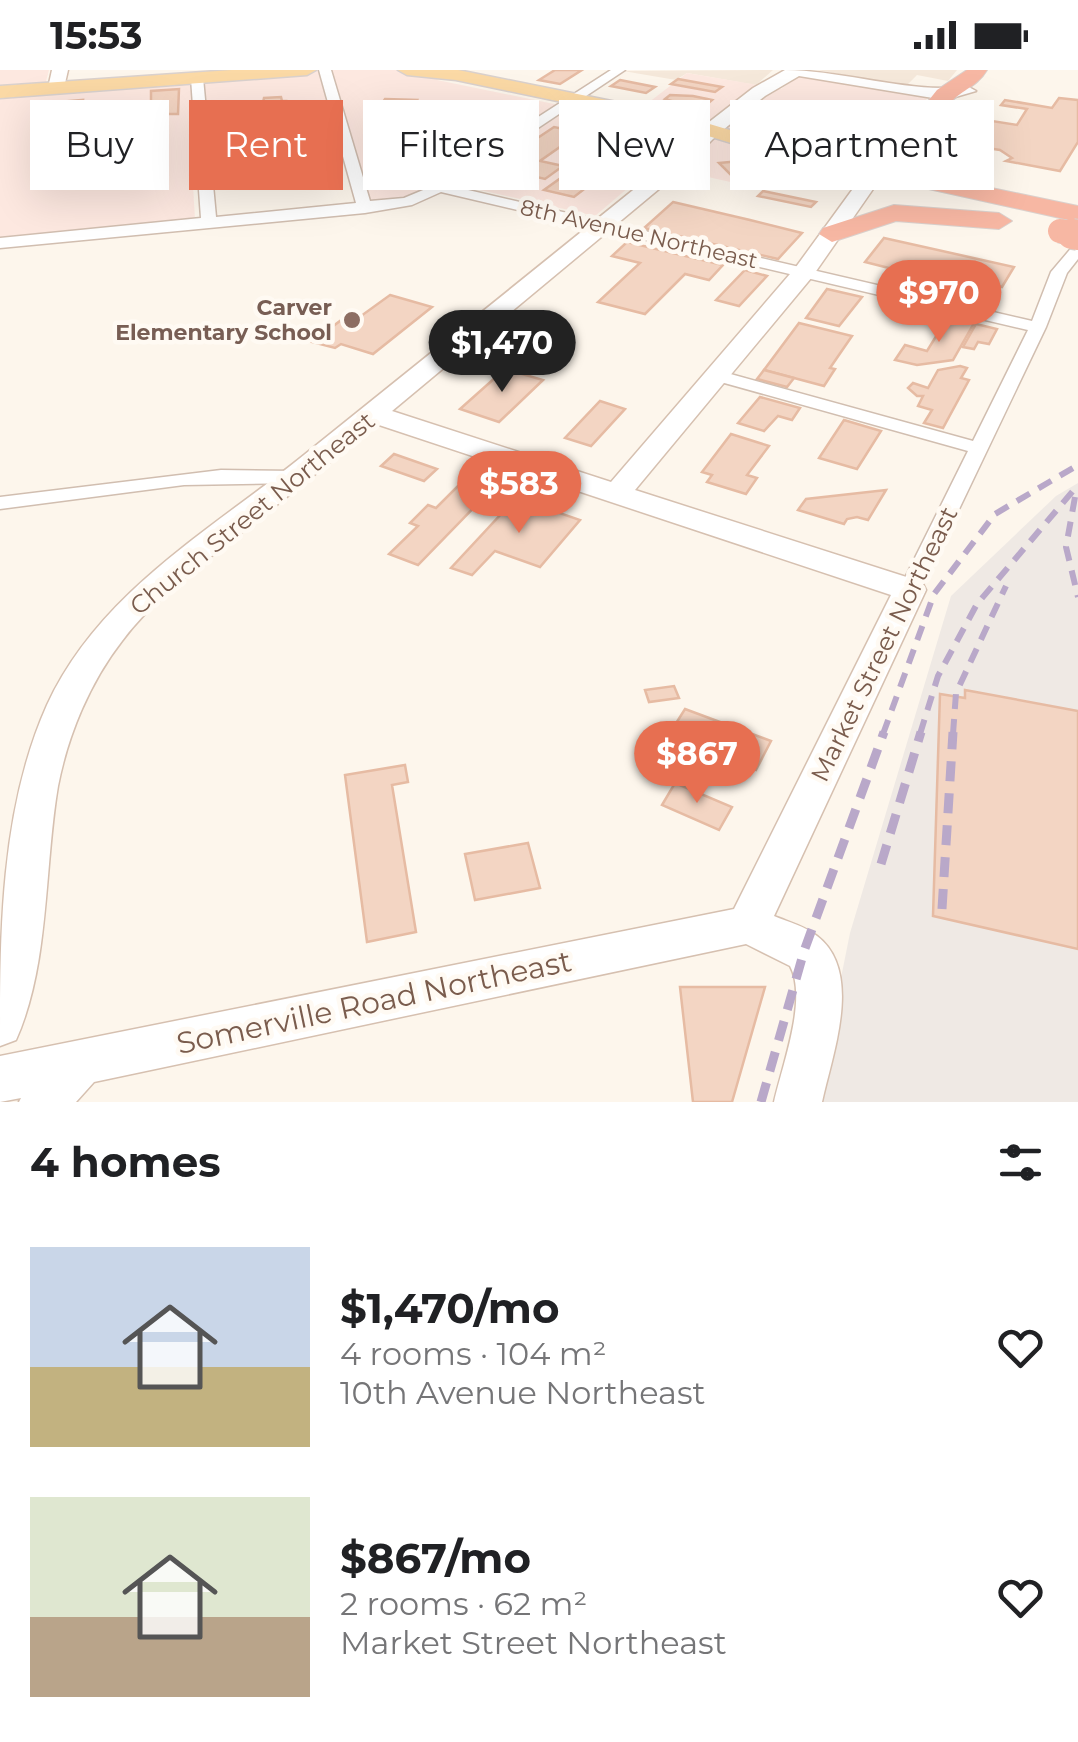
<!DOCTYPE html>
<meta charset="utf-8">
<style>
:root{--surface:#fff;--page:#f6f6f6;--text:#202124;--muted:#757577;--accent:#e76f51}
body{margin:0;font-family:Montserrat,sans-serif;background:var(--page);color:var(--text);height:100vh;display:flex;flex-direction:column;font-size:38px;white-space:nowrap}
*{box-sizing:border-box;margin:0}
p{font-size:32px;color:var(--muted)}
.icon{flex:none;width:55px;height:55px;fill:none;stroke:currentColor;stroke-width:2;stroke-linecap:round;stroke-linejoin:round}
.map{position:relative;height:1032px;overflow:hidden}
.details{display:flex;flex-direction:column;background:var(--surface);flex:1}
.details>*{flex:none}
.guide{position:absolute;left:30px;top:30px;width:1020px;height:90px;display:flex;gap:20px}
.price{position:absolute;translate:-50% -85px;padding:0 22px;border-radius:35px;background:var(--accent);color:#fff;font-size:32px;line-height:65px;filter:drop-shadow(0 2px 5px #0008)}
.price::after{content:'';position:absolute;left:50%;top:60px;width:30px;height:22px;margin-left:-15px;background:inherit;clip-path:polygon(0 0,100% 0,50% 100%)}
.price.active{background:#222;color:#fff}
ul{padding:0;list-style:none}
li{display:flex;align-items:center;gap:30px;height:250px;padding:0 30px}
li span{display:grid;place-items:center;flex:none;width:280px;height:200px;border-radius:0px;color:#555}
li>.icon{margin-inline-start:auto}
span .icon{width:120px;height:120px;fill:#fffc;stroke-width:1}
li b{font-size:42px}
h2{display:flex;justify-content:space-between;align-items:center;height:120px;padding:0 30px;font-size:42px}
.tag{padding:0 35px;border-radius:0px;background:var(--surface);box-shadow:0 10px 40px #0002;font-size:35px;line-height:90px}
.tag.active{background:var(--accent);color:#fff}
.status{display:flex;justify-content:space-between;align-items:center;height:70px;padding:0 50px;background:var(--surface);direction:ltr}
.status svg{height:28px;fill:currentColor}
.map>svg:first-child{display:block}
</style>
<div class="status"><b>15:53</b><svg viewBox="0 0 49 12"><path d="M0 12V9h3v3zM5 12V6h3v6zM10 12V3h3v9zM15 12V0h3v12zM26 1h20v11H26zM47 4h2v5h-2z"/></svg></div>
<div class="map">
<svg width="1078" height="1032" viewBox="0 0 1078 1032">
<rect width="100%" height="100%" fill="#fdf6ec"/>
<g fill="#f5e8da">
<polygon points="773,0 756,15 687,3 676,10 623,1"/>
<polygon points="817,0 957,0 948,11 917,5 906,16"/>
</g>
<polygon fill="#fde8e0" points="0,0 49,0 45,15 264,0 457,0 437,10 627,49 687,3 781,19 802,4 929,26 886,81 850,83 802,73 757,118 655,95 595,146 440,111 412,126 372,134 343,50 205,61 190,67 195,149 0,168"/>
<polygon fill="#efe9e4" points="1078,413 1078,1032 816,1032 850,863 951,526 1056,426"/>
<g fill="#f3d5c3" stroke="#e6bba3" stroke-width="2.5">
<polygon points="555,0 582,0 560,14 539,10"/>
<polygon points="678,9 722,17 715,22 671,14"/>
<polygon points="620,10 655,17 646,23 611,16"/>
<polygon points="179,19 178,44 151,44 151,21"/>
<polygon points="670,25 693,26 712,30 700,40 665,29"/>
<polygon points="281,27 282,31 286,31 284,40 265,41 262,37 264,28"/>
<polygon points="1059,28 1078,30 1078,72 1060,101 1006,91 1012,88 1000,80 968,75 986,50 1017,55 1027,39 1001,35 1005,30 1052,38"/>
<polygon points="385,29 417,30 413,37 380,36"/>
<polygon points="83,30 76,71 60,72 64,53 42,55 47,33"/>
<polygon points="837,47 865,52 859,59 830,54"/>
<polygon points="393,53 444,64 410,85 390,81 402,73 400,70 403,68 380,60"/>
<polygon points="792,55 832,63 839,55 850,57 843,65 869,69 865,74 788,59"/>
<polygon points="575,56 587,58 540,91 563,96 545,109 494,97 554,57 569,60"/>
<polygon points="622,59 649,64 641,71 613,65"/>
<polygon points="740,91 753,104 732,106 719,93"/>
<polygon points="576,97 605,103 574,127 544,120"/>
<polygon points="740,103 768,109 761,115 733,109"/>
<polygon points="763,121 816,132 811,137 758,126"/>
<polygon points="673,132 750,150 802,163 778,189 644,158"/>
<polygon points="884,168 1014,197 1002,217 971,210 964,220 886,202 889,198 865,192"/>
<polygon points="627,172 723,195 709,210 685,204 645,244 598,232 640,193 612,186"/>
<polygon points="745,200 767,206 739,236 716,230"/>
<polygon points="827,219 862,227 839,256 806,248"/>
<polygon points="390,225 432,237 373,284 341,274 335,278 312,272 340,251 350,254"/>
<polygon points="948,247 974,253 953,290 917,295 895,290 905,275 927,281"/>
<polygon points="799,253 852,266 830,298 835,299 824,316 764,300"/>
<polygon points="976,254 997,259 989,274 978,272 974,279 963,277"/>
<polygon points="960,296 967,298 961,308 969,310 943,358 924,353 932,340 918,336 923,326 917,326 908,318 913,313 928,318 938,300"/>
<polygon points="505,299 543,310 499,352 460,339"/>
<polygon points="764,300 794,308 787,317 757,309"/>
<polygon points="760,327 800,338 792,350 778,346 764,361 738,353"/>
<polygon points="600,331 625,339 591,376 565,368"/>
<polygon points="844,350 881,361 857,399 819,388"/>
<polygon points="731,364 769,376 747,405 757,408 746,424 707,412 712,405 702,402"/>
<polygon points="394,384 437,399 424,411 381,396"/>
<polygon points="462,412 489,422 418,495 389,484 418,456 410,453 428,435 436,438"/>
<polygon points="886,420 868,450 857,447 847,449 844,454 798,440 806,429"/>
<polygon points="516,428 580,450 540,497 495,481 472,505 451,498"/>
<polygon points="674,616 679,628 649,632 645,620"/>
<polygon points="965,620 1078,641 1078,879 933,846 940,624 965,628"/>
<polygon points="685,639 771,671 756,700 668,666"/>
<polygon points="405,695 408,712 392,715 416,862 367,872 345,705"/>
<polygon points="675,713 732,737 719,760 662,735"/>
<polygon points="528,773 540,818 475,830 465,784"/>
<polygon points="680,917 765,917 732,1032 693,1032"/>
</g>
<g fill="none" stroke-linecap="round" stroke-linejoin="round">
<defs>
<g id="street">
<polygon points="319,0 331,0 370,131 404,128 428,118 611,0 625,0 451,116 1032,251 1051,202 1073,176 1078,174 1078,189 1067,203 1046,257 918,525 910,527 899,520 968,381 710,309 707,305 716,300 973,371 1028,260 441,122 412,135 365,143 0,178 0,168 201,148 191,8 197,5 203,8 216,147 356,133"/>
<polygon points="221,400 295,401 305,407 295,413 184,415 0,439 0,427"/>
</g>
<g id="secondary">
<polygon points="52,0 68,0 63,22 48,18"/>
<path d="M 785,0 C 843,0 916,25 967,16 L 976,21 L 945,30 L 799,6 L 765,26 L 718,64 L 683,99 L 392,341 L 611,412 L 796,197 L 863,105 L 877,105 L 880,109 L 812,207 L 635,420 L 922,512 L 926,520 L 774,846 C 788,852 805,856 817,866 C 864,902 832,985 822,1032 L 774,1032 C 782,996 808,929 790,896 L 746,874 L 94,1012 L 76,1032 L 19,1032 L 21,1028 L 0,1032 L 0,986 L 734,839 L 891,525 L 376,354 C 333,390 290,425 246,459 C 203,493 155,527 122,571 C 90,612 68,665 58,716 C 44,797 50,894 16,970 L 0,976 C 0,864 0,740 47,635 C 99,522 211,460 304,385 C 426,287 548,189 669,91 L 704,56 L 753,18 Z"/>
</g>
<g id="primary">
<polygon points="232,0 316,0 307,5 0,28 0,16"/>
<polygon points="398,0 458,0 676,44 878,104 881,109 870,115 672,55 456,10 407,5"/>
</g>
<g id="highway">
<path d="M 967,0 L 987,0 C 977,17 963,19 951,32 C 929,54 913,80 891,102 L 915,102 L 1078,136 L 1078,152 L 915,116 L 861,114 L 858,109 L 873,93 L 779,88 L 767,81 L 779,74 L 866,80 L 898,69 L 937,20 Z"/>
<polygon points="894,135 999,143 1012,151 999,159 896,151 832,172 819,164 823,158"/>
</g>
</defs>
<use href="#street" stroke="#d1beb0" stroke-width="3"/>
<use href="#secondary" stroke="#d6c0b0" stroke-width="3"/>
<use href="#primary" stroke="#dad1cd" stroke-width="3"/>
<use href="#highway" stroke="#dad1cd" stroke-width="2"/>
<use href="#street" fill="#fff" fill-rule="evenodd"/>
<use href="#secondary" fill="#fff" fill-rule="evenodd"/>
<use href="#primary" fill="#fbd9a5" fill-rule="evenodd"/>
<use href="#highway" fill="#f7b7a3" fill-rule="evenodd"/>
<g stroke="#b9a8c9" stroke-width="6" stroke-dasharray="15 10" stroke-linecap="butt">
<polyline points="1075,427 1066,477 1078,527"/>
<polyline points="883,664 934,524 995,444 1078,395"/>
<polyline points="920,664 938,606 977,534 1078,415"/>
<polyline points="953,664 956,623 1006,516"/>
</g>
<g stroke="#b9a8c9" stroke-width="9" stroke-dasharray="20 12" stroke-linecap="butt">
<polyline points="881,794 921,662"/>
<polyline points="942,839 953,662"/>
<polyline points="761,1032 804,881 884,662"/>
</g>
<defs>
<polyline id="highway-bridge-far1" points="1060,161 1078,165"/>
<polyline id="highway-bridge" points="1072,164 1078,165"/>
</defs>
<use href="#highway-bridge-far1" stroke="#dad1cd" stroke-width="25" stroke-linecap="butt"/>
<use href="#highway-bridge" stroke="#dad1cd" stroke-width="32" stroke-linecap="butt"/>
<use href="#highway-bridge-far1" stroke="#f7b7a3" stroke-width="24"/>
<use href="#highway-bridge" stroke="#f7b7a3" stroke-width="30"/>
</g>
<circle fill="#8d6e63" stroke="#fffaf3" stroke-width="4" cx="352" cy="250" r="10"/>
<g text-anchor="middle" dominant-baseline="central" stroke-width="9" stroke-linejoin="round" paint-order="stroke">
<g font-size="22" fill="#7a5c4d" stroke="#fffaf3">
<text transform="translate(639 164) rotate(13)">8th Avenue Northeast</text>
</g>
<g font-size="22" font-weight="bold" fill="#785e54" stroke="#fffaf3" text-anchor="end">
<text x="332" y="237">Carver<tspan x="332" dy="25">Elementary School</tspan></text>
</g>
<g font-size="25" fill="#7a5c4d" stroke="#fffaf3">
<text transform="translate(252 443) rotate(-39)">Church Street Northeast</text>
<text transform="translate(884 574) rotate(-64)">Market Street Northeast</text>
</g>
<g font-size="30" fill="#7a5c4d" stroke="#fffaf3">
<text transform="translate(374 932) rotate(-12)">Somerville Road Northeast</text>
</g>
</g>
</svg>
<b class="price" style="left:939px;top:275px">$970</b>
<b class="price active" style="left:502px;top:325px">$1,470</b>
<b class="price" style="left:519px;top:466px">$583</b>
<b class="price" style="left:697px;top:736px">$867</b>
<div class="guide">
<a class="tag">Buy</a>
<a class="tag active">Rent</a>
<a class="tag">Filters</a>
<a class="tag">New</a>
<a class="tag">Apartment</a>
</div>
</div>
<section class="details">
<h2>4 homes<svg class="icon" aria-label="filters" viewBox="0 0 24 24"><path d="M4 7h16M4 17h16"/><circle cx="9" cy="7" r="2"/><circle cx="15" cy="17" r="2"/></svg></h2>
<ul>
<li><span style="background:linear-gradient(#c9d6e8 60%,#c2b280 0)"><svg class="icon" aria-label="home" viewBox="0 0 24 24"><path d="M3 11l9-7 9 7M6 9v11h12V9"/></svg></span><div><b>$1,470/mo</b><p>4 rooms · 104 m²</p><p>10th Avenue Northeast</p></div><svg class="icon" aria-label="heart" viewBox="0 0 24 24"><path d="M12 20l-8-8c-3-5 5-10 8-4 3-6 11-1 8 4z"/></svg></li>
<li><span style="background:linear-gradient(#dfe7d0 60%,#b9a48a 0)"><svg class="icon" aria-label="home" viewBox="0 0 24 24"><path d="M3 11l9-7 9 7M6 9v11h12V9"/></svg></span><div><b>$867/mo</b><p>2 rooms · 62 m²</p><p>Market Street Northeast</p></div><svg class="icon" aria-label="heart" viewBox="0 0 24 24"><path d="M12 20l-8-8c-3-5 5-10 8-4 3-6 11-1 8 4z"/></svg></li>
</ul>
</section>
